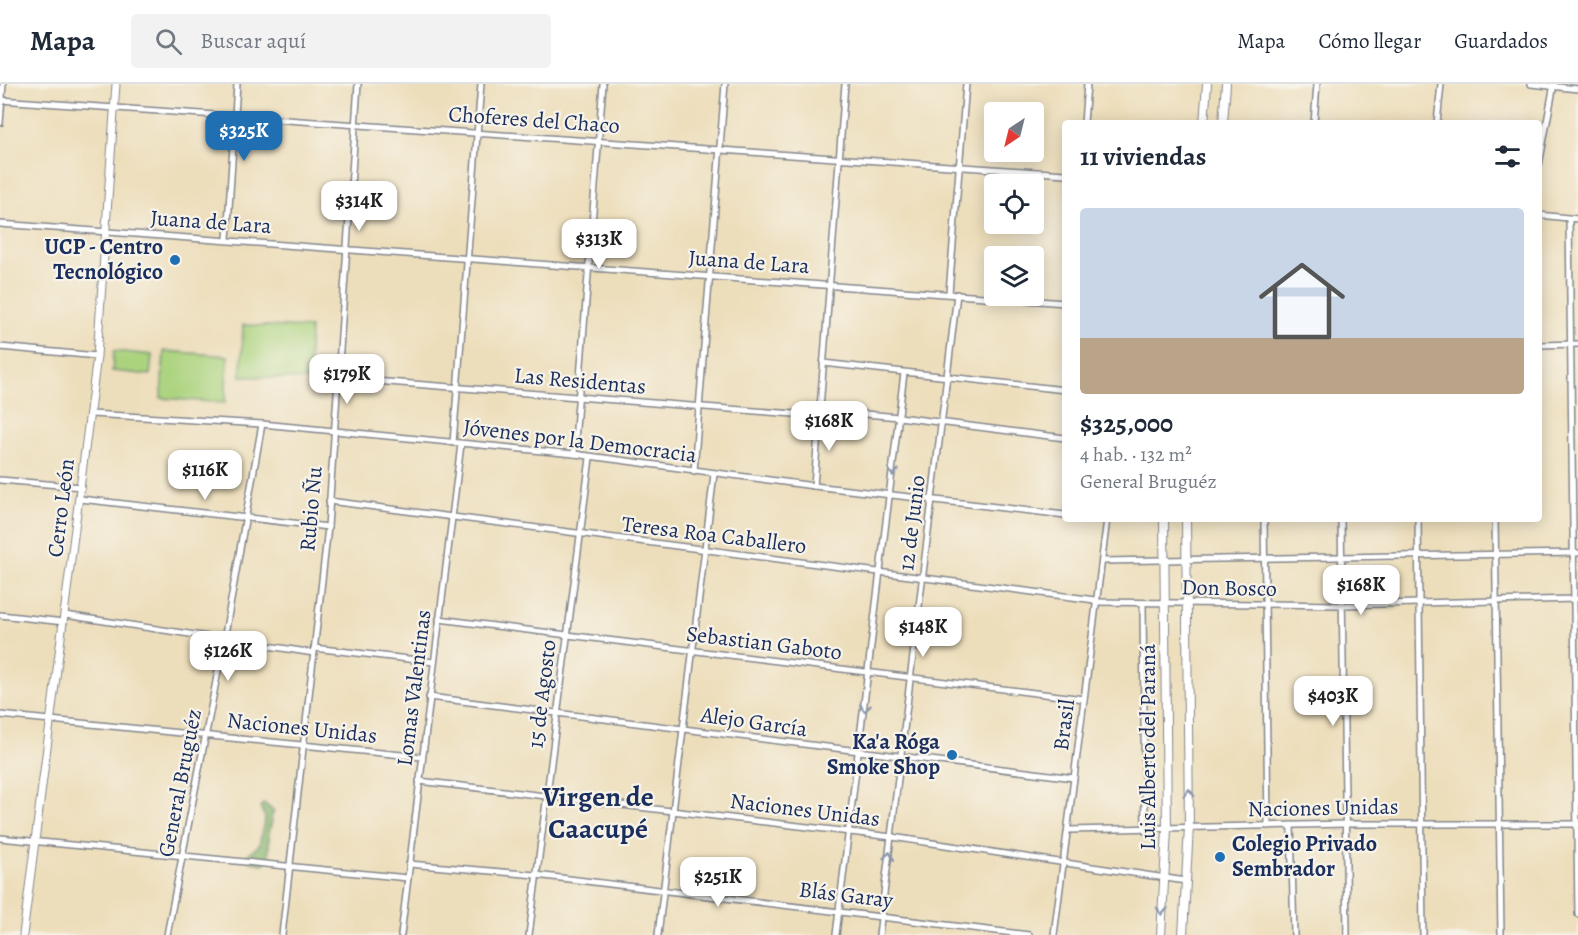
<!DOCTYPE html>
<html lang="es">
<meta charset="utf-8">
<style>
:root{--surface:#fff;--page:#f2f2f3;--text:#1f2937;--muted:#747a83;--line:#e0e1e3;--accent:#1f6fb2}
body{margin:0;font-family:Alegreya,serif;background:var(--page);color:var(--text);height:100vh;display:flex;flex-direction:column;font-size:22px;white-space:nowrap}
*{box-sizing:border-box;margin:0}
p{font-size:20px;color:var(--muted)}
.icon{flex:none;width:33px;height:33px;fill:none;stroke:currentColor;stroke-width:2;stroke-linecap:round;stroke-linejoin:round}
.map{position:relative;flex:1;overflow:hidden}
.details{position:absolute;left:1062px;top:36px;width:480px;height:402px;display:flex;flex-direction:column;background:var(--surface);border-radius:6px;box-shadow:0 3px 15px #0003}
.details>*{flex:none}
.needle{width:39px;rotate:215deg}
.buttons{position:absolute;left:984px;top:18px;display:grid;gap:12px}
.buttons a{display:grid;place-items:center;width:60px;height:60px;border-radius:6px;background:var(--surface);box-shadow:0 3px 15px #0003;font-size:30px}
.price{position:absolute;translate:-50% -51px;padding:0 14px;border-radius:12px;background:#fff;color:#222;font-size:20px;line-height:39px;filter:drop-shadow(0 2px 3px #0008)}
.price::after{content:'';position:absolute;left:50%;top:36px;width:18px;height:14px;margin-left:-9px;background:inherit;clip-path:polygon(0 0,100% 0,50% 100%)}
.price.active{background:var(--accent);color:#fff}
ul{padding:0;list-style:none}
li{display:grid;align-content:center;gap:12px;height:318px;padding:0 18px}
li span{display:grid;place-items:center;height:186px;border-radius:6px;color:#555}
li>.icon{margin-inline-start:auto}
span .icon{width:108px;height:108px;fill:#fffc;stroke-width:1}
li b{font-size:26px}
h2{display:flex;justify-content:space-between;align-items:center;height:72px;padding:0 18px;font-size:26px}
header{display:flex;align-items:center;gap:36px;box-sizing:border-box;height:84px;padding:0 30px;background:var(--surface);border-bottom:2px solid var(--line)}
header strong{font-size:28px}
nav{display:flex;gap:33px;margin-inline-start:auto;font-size:21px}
.search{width:420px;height:54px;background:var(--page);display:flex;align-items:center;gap:15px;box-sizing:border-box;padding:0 21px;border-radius:6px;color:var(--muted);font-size:22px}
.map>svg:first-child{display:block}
</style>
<header>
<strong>Mapa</strong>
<div class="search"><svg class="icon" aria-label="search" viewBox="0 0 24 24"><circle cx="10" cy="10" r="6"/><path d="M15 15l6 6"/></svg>Buscar aquí</div>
<nav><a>Mapa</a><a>Cómo llegar</a><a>Guardados</a></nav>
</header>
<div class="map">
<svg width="1578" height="851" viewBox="0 0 1578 851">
<rect width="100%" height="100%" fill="#f7f3e8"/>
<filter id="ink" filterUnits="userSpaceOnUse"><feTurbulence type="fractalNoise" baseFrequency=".0167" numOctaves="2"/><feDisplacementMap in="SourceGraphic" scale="12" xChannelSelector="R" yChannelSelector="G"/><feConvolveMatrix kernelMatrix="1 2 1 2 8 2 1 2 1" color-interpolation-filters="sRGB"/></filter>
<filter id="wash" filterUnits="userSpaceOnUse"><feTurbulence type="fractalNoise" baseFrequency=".008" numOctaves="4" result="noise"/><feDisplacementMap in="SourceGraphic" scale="24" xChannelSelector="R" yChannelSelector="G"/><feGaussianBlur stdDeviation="1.35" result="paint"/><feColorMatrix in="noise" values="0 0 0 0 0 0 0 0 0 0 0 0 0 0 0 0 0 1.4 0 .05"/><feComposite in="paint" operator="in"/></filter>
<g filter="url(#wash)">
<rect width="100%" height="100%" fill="#eddebb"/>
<g fill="#abd37e" stroke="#63816e" stroke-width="1.5">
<polygon points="243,241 310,244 308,296 241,292"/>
<polygon points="114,267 152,271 150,291 112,287"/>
<polygon points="164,267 228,272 225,319 161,314"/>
</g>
<polygon fill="#88b56d" stroke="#527266" stroke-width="1.5" points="264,719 274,728 271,733 272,737 269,748 269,774 263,780 251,778 246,772 259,761 265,734 260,723"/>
</g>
<g filter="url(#ink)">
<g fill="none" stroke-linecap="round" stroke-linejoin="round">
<defs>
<g id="minor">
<polyline points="1531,0 1578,5"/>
<polyline points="0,16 1065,90"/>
<polyline points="0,39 3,0"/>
<polyline points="1084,39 1087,0"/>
<polyline points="1314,39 1317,0"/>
<polyline points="1437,39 1441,0"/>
<polyline points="1539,81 1554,0"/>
<polyline points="1539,131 1578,135"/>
<polyline points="1569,135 1578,830"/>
<polyline points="0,140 1065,219"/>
<polyline points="227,155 237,0"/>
<polyline points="949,209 966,0"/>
<polyline points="1539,261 1578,260"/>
<polyline points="0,263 97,272"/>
<polyline points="823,279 1065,306"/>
<polyline points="337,294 820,332"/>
<polyline points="820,326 899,333 1065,354"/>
<polyline points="91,330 262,340 574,370 814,402 1065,431"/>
<polyline points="453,359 481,0"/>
<polyline points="574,370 603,0"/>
<polyline points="694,387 725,0"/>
<polyline points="0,396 82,403"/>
<polyline points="814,402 845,0"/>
<polyline points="80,415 328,443"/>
<polyline points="329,417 1095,516"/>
<polyline points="1096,435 1107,436"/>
<polyline points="1264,435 1268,742"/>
<polyline points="1341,435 1347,851"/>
<polyline points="1418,435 1423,851"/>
<polyline points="1495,435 1501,851"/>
<polyline points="1102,477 1578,469"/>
<polyline points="1095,518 1343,521 1576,515"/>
<polyline points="1143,519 1145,747"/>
<polyline points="0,531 64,538"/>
<polyline points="65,531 314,569"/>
<polyline points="439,535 1084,615"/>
<polyline points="314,564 434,578"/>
<polyline points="429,613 1074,694"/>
<polyline points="0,631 422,673"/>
<polyline points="419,697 892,753 1186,797"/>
<polyline points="1291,741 1294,851"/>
<polyline points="1068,746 1346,740 1578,740"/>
<polyline points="0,754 408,794"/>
<polyline points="409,780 536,791 1029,851"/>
<polyline points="167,851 224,556 262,340"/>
<polyline points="282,851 328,443 358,0"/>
<polyline points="401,851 461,360"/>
<polyline points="529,851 590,374"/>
<polyline points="658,851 714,390"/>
<polyline points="836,851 904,289"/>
<polyline points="879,851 957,210"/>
<polyline points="1054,851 1107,435"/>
</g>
<polyline id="tertiary" points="23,851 97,272 116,0"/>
<g id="secondary">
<polyline points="1204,39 1207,0"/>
<polyline points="1223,39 1226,0"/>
<polyline points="1161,851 1167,746 1164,435"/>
<polyline points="1183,851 1189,743 1186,435"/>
</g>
</defs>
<use href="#minor" stroke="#84868c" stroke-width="8"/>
<use href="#tertiary" stroke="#84868c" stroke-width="9"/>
<use href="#secondary" stroke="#84868c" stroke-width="10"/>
<use href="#minor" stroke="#fff" stroke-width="5"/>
<use href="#tertiary" stroke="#fff" stroke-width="7"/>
<use href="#secondary" stroke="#fff" stroke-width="8"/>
</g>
<defs><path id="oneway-chevron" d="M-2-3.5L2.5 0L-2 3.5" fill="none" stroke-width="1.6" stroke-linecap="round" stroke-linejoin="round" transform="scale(1.5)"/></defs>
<g stroke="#8d97ae">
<use href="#oneway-chevron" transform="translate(893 388) rotate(97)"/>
<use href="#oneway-chevron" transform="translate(865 624) rotate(97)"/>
<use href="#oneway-chevron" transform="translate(1189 709) rotate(-90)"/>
<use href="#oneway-chevron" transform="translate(889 772) rotate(-83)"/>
<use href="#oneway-chevron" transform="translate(1162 827) rotate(93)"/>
</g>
</g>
<g fill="#1f6fb2" stroke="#f7f3e8" stroke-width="2">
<circle cx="175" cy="176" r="6"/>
<circle cx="952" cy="671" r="6"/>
<circle cx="1220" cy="773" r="6"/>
</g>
<g text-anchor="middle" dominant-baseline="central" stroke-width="4.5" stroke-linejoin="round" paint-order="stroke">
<g font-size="22" fill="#1b2f5e" stroke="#f7f3e8">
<text transform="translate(534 36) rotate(4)">Choferes del Chaco</text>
<text transform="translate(211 138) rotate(4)">Juana de Lara</text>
<text transform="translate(749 178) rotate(4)">Juana de Lara</text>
<text transform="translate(580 297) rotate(5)">Las Residentas</text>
<text transform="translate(580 357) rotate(7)">Jóvenes por la Democracia</text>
<text transform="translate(61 424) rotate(-83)">Cerro León</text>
<text transform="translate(311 425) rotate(-85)">Rubio Ñu</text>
<text transform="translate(912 439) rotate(-83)">12 de Junio</text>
<text transform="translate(714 451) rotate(7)">Teresa Roa Caballero</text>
<text transform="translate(1229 504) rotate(1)">Don Bosco</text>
<text transform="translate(764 559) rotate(7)">Sebastian Gaboto</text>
<text transform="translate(414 604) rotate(-83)">Lomas Valentinas</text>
<text transform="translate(542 610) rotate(-83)">15 de Agosto</text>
<text transform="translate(754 638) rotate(8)">Alejo García</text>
<text transform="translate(1064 641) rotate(-83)">Brasil</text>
<text transform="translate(302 644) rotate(6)">Naciones Unidas</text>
<text transform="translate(1148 663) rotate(-90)">Luis Alberto del Paraná</text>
<text transform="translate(180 699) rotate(-79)">General Bruguéz</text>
<text transform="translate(1323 724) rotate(-1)">Naciones Unidas</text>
<text transform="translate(805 726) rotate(7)">Naciones Unidas</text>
<text transform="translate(846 811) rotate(7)">Blás Garay</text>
</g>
<g font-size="22" font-weight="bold" fill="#1b2f5e" stroke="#f7f3e8" text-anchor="end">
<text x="163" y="163">UCP - Centro<tspan x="163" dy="25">Tecnológico</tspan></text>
<text x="940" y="658">Ka'a Róga<tspan x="940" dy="25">Smoke Shop</tspan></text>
<text x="1232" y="760" text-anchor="start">Colegio Privado<tspan x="1232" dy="25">Sembrador</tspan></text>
</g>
<g font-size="28" font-weight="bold" fill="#1b2f5e" stroke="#f7f3e8">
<text x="598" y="713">Virgen de<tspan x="598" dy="32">Caacupé</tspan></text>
</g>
</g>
</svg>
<div class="buttons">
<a><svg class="needle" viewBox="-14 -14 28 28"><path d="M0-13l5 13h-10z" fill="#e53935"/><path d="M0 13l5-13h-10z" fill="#747a83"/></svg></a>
<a><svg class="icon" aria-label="locate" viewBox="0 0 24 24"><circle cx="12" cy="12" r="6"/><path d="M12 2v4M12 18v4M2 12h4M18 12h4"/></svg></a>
<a><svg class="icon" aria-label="layers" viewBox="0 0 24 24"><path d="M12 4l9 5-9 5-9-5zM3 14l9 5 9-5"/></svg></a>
</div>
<b class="price active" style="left:244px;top:78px">$325K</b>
<b class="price" style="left:359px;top:148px">$314K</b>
<b class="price" style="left:599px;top:186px">$313K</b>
<b class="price" style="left:347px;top:321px">$179K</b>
<b class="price" style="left:829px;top:368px">$168K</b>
<b class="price" style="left:205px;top:417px">$116K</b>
<b class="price" style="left:1361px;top:532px">$168K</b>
<b class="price" style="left:923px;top:574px">$148K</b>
<b class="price" style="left:228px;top:598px">$126K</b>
<b class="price" style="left:1333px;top:643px">$403K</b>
<b class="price" style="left:718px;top:824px">$251K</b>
<section class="details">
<h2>11 viviendas<svg class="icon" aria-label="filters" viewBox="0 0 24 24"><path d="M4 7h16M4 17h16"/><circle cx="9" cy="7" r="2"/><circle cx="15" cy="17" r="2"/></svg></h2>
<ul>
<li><span style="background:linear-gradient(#c9d6e8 70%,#b9a48a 0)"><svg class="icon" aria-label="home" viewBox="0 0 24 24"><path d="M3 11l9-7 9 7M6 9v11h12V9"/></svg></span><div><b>$325,000</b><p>4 hab. · 132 m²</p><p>General Bruguéz</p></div></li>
</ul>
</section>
</div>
